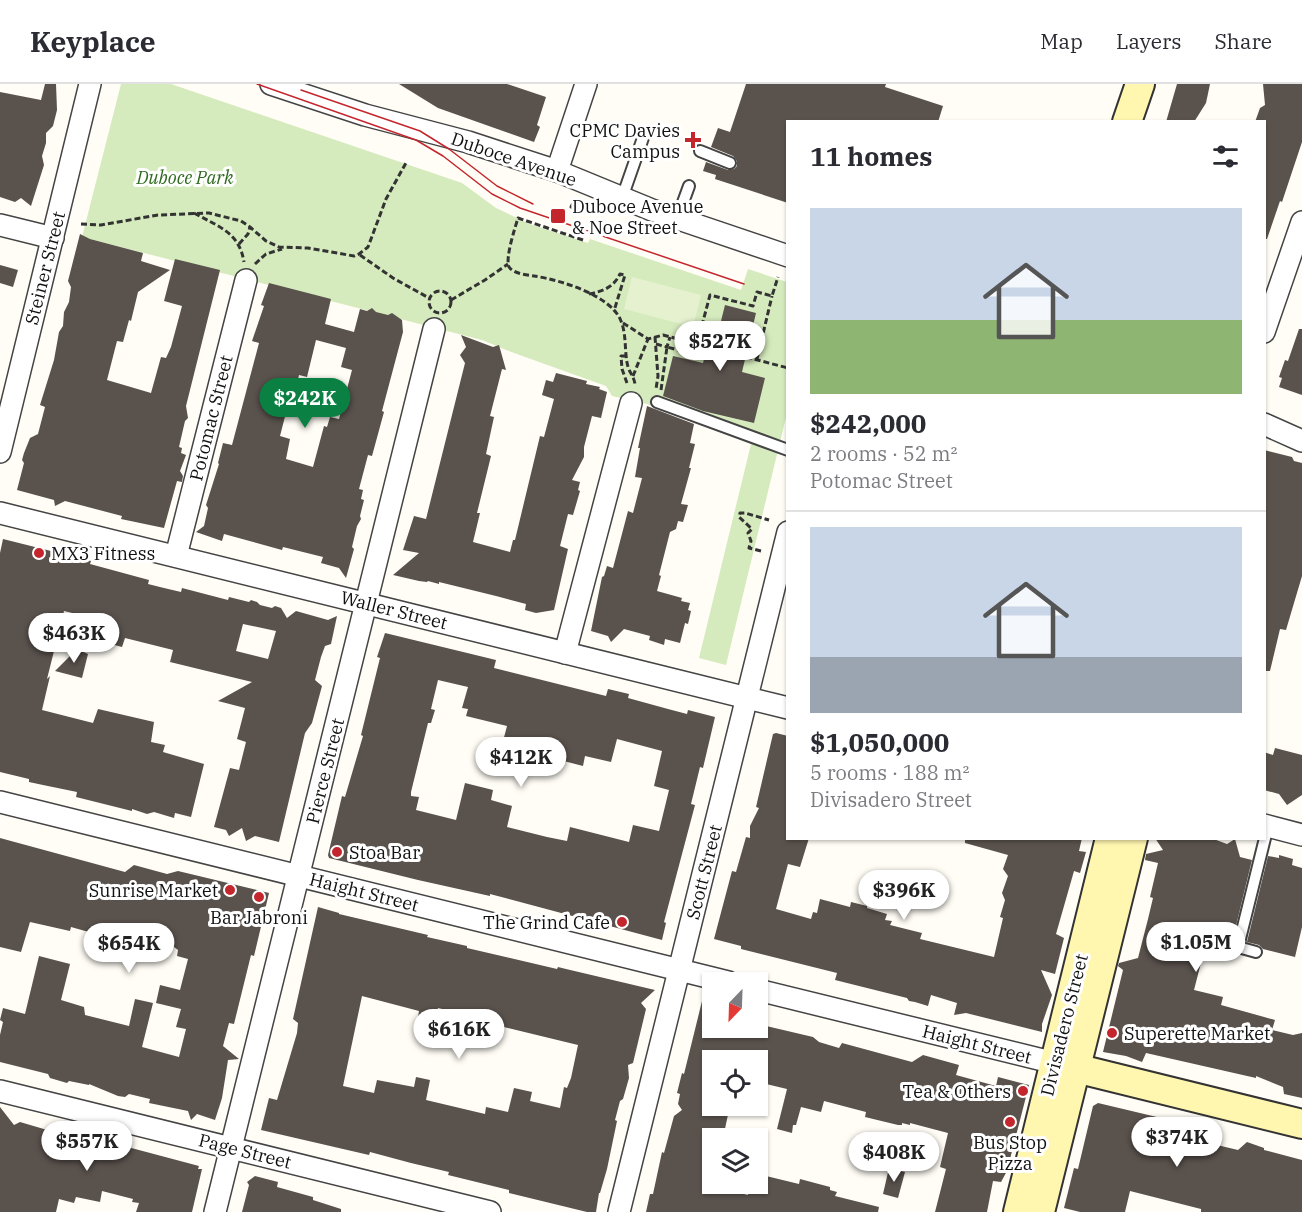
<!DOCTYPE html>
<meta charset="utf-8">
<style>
:root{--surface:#fff;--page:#f7f7f7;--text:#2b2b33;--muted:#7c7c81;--line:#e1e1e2;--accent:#0b8043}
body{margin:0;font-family:"IBM Plex Serif",serif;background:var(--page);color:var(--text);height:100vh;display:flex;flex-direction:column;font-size:22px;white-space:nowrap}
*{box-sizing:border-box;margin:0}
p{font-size:20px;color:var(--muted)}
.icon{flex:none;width:33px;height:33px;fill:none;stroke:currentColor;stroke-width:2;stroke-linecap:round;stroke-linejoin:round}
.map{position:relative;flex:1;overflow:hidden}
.drawer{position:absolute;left:786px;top:36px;width:480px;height:720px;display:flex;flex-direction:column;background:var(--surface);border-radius:0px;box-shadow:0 2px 4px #0004}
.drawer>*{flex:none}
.needle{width:39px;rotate:203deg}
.tools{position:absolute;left:702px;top:888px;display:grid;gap:12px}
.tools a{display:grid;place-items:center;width:66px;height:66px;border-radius:0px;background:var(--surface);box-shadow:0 2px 4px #0004;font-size:30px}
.price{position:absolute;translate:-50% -51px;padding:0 14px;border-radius:21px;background:#fff;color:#222;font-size:20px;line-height:39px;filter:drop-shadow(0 2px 3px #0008)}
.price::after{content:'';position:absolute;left:50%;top:36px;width:18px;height:14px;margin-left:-9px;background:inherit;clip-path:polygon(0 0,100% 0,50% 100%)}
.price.active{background:var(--accent);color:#fff}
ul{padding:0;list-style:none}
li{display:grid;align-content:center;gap:12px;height:318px;padding:0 24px}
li+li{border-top:2px solid var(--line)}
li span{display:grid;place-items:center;height:186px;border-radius:0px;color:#555}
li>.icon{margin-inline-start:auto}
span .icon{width:108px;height:108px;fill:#fffc;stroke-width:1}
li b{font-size:26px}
h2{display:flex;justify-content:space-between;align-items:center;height:72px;padding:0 24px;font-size:26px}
header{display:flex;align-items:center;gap:36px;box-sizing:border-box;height:84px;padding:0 30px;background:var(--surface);border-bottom:2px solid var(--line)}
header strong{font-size:28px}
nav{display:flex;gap:33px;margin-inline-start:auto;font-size:21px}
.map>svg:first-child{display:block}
</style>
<header>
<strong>Keyplace</strong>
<nav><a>Map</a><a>Layers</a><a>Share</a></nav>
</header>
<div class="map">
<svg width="1302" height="1128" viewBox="0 0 1302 1128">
<rect width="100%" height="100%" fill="#fffdf5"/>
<polygon fill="#d5ebbd" points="121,0 171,0 462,99 496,124 530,140 588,159 590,155 741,206 748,185 787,198 787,329 726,581 699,574 751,360 647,320 612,312 606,302 514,269 482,256 82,153"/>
<polygon fill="#e6f2cf" points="632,193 701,211 693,243 624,225"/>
<g fill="#5a524d" fill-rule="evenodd">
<polygon points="45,0 56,0 57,26 53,42 46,49 46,59 42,72 44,81 31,122 21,114 15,118 0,113 0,8 41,16"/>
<polygon points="399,0 507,0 546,13 537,41 540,43 534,58 438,24"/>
<polygon points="746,0 886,0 885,3 943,22 938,38 788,38 788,119 715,95 716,91 703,87 706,78 728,86 734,85 737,82 737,77 733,72 711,63 718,44 730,48"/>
<polygon points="1177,0 1210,0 1206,19 1194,38 1166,38"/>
<polygon points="1263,0 1302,0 1302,58 1282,118 1280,117 1267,155 1264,155 1264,38 1255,38 1260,24 1265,21"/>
<polygon points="80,150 90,155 143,169 141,177 170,186 138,208 131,237 129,236 123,258 117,257 107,296 151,309 161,273 166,274 171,263 182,222 164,217 175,175 220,186 186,322 188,334 185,337 179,363 182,364 181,369 186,371 180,387 183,392 182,398 177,397 164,444 121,435 122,432 65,417 55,422 54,416 17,406 24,379 22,376 24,369 30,354 38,350 45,323 40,321 54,276 59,248 63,242 64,228 69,218 71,203 68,197"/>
<polygon points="0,181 18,186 13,203 0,199"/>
<path d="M 269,199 L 331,215 L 325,240 L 354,248 L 360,225 L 367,227 L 372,224 L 376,228 L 388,231 L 392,229 L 402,236 L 403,248 L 382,327 L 384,328 L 372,372 L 368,371 L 359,405 L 363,406 L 361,415 L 364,416 L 360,432 L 361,435 L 357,442 L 352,463 L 354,465 L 346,494 L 339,484 L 321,479 L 323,473 L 283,463 L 282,466 L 224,450 L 222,457 L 196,448 L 204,442 L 208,424 L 206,421 L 219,380 L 218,379 L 223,359 L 232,361 L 259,259 L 252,257 L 264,222 L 261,221 ZM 316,256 L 346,264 L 341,283 L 352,286 L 339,335 L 330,333 L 327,343 L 324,342 L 313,383 L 286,375 L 290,355 L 280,352 L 290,313 L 294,314 L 299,291 L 307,293 Z"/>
<polygon points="725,221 756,229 742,288 765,294 754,339 703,327 663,312 673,272 703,279 711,247 718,249"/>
<polygon points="1299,245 1302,245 1302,311 1279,303 1282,294 1279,293 1285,276 1288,277"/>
<polygon points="461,251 493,263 499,261 506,286 502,285 490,332 494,333 486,370 491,372 477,429 480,429 473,458 510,468 513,456 515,456 540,352 544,353 554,315 542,311 546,296 553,298 556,289 587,297 586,300 600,303 599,305 607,308 601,334 592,332 584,363 584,373 572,396 580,398 578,406 580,407 573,431 568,430 560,462 568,465 554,526 536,529 525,526 526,520 496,512 439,498 439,500 428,497 427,498 419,497 393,491 419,469 403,466 414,432 426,435 465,279 460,271 466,263"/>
<polygon points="647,322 694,340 690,359 695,360 689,384 691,384 681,420 688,421 683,438 678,437 676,445 670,448 659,491 661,492 657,507 682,514 681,517 690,519 688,526 691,527 688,540 685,539 680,559 665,555 664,561 649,556 650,552 624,545 611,558 608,552 591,547 602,493 604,492 607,482 613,484 628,427 633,429 642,394 635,393 640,364 638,364"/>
<polygon points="1264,366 1292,373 1294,377 1302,379 1302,492 1286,546 1280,545 1270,587 1264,587"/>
<path d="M 3,455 L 91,477 L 90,480 L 149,496 L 148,500 L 164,504 L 181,508 L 182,504 L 228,516 L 229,513 L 249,518 L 251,516 L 257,518 L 260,521 L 272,524 L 275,522 L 281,524 L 287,534 L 296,527 L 328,536 L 337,532 L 331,560 L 325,562 L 321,573 L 315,596 L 322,602 L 312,639 L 305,649 L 279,758 L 255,752 L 246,757 L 242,744 L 229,752 L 226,746 L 214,743 L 230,684 L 239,686 L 246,658 L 237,655 L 245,624 L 218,617 L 252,598 L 170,578 L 173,566 L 125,554 L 122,563 L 92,555 L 97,535 L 64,527 L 47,595 L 50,592 L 42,626 L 93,639 L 98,625 L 154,638 L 151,658 L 165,661 L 163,668 L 204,680 L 191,733 L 175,729 L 174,734 L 154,728 L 147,730 L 132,725 L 132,727 L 76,713 L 77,708 L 43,701 L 29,698 L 29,695 L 0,688 L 0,469 ZM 243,540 L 276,547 L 268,575 L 236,567 Z"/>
<path d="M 385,549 L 496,576 L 494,584 L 606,612 L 608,605 L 629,610 L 628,614 L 668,625 L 687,630 L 688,626 L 715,633 L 703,684 L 700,683 L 691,720 L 695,721 L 664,838 L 666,839 L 662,856 L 490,810 L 490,812 L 418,796 L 329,774 L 328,771 L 342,712 L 345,713 L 363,652 L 361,651 L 380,574 L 377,573 ZM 438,596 L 468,603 L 462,624 L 468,625 L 466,632 L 507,642 L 502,661 L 583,682 L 585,672 L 611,678 L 617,655 L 662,667 L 654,702 L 669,706 L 659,747 L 633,741 L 629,758 L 570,743 L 567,757 L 547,753 L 507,743 L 512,722 L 491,716 L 493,706 L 465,699 L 456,736 L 416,726 L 419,713 L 411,712 L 411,708 L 428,639 L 431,639 L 435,626 L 431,625 Z"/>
<polygon points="77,565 88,570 82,594 55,587"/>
<polygon points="776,649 788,652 788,754 809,754 800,783 788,780 776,825 811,835 813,828 817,829 820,815 850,823 851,818 867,822 867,824 887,830 885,836 892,837 890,841 922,849 920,855 994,873 1003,834 1000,833 1005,816 1002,809 1008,792 1003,785 1008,771 965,759 965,754 1082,754 1079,767 1086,768 1080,789 1074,787 1056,850 1064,854 1055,890 1041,886 1052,911 1042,940 1042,948 966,929 954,931 957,919 931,911 928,922 915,918 909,917 907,914 835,896 837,889 741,865 741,862 714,855 732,787 736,788 746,753 750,754 750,742 759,724 756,723 773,650"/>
<polygon points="1275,664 1302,671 1302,711 1287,721 1279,710 1264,706 1264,668 1273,671"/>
<polygon points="0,754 125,788 134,781 167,790 178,787 269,809 254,872 251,871 234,940 229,939 223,962 239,975 228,976 222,1014 215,1036 197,1030 191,1036 188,1027 149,1019 150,1015 129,1010 125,1013 118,1012 89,1000 89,1001 69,997 67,999 50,994 48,990 0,978 0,951 3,938 0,936 3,924 25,930 39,872 70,880 61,916 84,923 85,931 129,942 135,915 153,919 142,963 179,973 186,945 176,943 181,925 156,919 160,901 180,906 188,875 177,872 178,866 174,863 148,856 147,859 111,850 110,854 71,843 70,847 30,838 21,868 0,863"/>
<polygon points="1155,754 1211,754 1227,760 1235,755 1240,773 1252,776 1232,858 1222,855 1217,875 1203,871 1194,906 1223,913 1221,921 1275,936 1272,946 1293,951 1302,949 1302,1014 1284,1010 1283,1003 1256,992 1256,994 1146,969 1142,978 1126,972 1103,968 1123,886 1118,882 1119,879 1138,874 1148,835 1153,814 1150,813 1158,779 1145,776 1146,770 1163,766"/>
<polygon points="1279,771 1293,775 1292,781 1302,784 1302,843 1295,873 1263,865 1259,861 1247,858 1268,772 1279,774"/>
<path d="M 318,823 L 339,829 L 339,830 L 428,851 L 427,853 L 467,862 L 467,864 L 557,885 L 558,883 L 566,885 L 655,906 L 641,919 L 646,925 L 633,979 L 628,981 L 629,994 L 623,1015 L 620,1017 L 615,1036 L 617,1037 L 607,1085 L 600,1109 L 599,1109 L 596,1128 L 587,1128 L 509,1109 L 509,1106 L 448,1091 L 449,1088 L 411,1079 L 370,1068 L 369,1071 L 261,1046 L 269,1014 L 277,1016 L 297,949 L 298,939 L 293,935 ZM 362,912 L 419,927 L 418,933 L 434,937 L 438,924 L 476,933 L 475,936 L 578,961 L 571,994 L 567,1004 L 564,1003 L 560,1024 L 530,1017 L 532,1008 L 514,1004 L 508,1028 L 486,1023 L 485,1030 L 426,1016 L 430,996 L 416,993 L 414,1003 L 377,996 L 374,1009 L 343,1002 Z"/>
<polygon points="705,905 712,907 712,944 758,944 758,940 813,953 819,958 839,964 842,959 912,978 923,971 959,981 956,991 996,1002 998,993 1029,1001 1010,1075 1009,1075 1007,1087 1001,1098 993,1097 987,1128 935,1128 946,1085 940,1083 948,1049 910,1039 910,1041 902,1039 902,1041 898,1041 865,1033 866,1028 824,1017 821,1028 801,1023 796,1041 793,1041 792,1049 777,1045 787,1005 758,998 758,976 712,976 712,1022 729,1026 723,1054 712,1054 712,1102 748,1111 751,1100 758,1100 758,1090 799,1100 800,1095 830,1103 830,1106 837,1108 835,1112 879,1123 878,1128 646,1128 650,1110 653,1110 662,1068 664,1069 674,1032 682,1026 678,1020 680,1010 677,1009 682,989 684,990"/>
<polygon points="1098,1019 1161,1034 1160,1036 1200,1047 1201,1044 1220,1048 1217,1061 1238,1066 1247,1058 1264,1064 1264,1066 1302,1076 1302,1128 1201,1128 1201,1125 1130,1107 1125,1128 1080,1128 1064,1124 1074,1084 1078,1085 1093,1022"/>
<polygon points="0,1023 14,1041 20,1038 54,1048 56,1045 75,1051 75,1049 199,1082 198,1085 202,1085 192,1128 136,1128 139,1119 132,1118 133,1115 102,1107 100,1118 76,1113 74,1119 59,1115 56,1128 0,1128"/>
<polygon points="889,1084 905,1088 898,1114 883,1110"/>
<polygon points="255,1092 278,1098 277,1103 313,1113 313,1116 341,1125 341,1128 242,1128 249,1101 247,1098"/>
</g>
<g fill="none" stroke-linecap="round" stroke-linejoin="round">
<defs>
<g id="lane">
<polyline points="700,67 730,79"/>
<polyline points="622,114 644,51"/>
<polyline points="677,135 689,102"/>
<polyline points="657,318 788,366"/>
<polyline points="1256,868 1238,863 1268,742"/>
</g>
<g id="street">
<polyline points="271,0 365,31 468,58 557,87 652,126 788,172"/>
<polyline points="557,87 586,0"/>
<polyline points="0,141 53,154"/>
<polyline points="1264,248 1302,138"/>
<polyline points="1264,340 1302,357"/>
<polyline points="0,368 90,0"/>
<polyline points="0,429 788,624"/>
<polyline points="176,472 246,196"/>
<polyline points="565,569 631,319"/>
<polyline points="0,718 728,898"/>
<polyline points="1264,741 1302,751"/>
<polyline points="758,906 1055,979"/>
<polyline points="0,1007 490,1128"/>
<polyline points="215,1128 434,245"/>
<polyline points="619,1128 788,448"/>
</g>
<g id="secondary">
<polyline points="1127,38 1140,0"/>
<polyline points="1059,980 1302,1040"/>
<polyline points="1018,1128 1110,754"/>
<polyline points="1040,1128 1133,754"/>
</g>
</defs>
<use href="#lane" stroke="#444" stroke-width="14"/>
<use href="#street" stroke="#444" stroke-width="24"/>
<use href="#secondary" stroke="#333" stroke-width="32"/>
<g stroke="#333" stroke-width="3" stroke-dasharray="6 3" stroke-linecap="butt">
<polyline points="573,119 571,123 592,130"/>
<path d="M 194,129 C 219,143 239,148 244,178"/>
<polyline points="81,140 101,141 158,131 209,129 241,137 250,143 266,157 279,163 308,164 354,172 359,170 368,163 386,115 407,77"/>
<path d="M 583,156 L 518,134 C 515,144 505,174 509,183 C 514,190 527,191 534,192 C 560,196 611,211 621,237 C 627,252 624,268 628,283 C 630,289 634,293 635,300"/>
<polyline points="239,160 248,150 250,143"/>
<polyline points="360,171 393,194 429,214"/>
<polyline points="255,180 266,170 282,165"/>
<circle cx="440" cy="218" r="11"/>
<path d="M 589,210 C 603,207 613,204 620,190 L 625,191 L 614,227"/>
<polyline points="451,216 485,196 508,180"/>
<polyline points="623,239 648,255 663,251 697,260 710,211 753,222 757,208 772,212 778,193"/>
<polyline points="655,253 658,292 656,305"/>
<polyline points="656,260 667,263 670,253"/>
<polyline points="697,260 708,263"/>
<polyline points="700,267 701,261"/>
<polyline points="626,272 621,272 622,285 628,302"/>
<polyline points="746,273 788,284"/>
<polyline points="757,275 772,212"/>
<polyline points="633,292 648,255"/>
<polyline points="661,306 667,263 705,273"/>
<polyline points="761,467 749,464 751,457 748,449 752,445 739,433 740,429 745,429 769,436"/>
</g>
<use href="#lane" stroke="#fff" stroke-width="10"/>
<use href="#street" stroke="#fff" stroke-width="21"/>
<use href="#secondary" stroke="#fff6b0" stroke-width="28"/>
<g stroke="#c4262e" stroke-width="1.5">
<polyline points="257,0 416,56 443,72 492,110 520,124 744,200"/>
<polyline points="301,6 420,47 449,65 497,102 533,120"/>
</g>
</g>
<g fill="#c4262e" stroke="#fff" stroke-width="2">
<path d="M690 47h6v6h6v6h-6v6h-6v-6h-6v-6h6z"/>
<rect x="550" y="124" width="16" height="16" rx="3"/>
<circle cx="39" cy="469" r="6"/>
<circle cx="337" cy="768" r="6"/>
<circle cx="230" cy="806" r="6"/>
<circle cx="259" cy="813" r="6"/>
<circle cx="622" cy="838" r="6"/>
<circle cx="1112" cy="949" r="6"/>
<circle cx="1023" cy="1007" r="6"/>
<circle cx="1010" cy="1038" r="6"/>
</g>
<g text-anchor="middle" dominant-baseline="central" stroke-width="6" stroke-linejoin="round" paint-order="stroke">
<g font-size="18" fill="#111" stroke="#fff" text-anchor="end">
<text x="680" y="46">CPMC Davies<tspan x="680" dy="21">Campus</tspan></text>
<text x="572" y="122" text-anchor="start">Duboce Avenue<tspan x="572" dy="21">&amp; Noe Street</tspan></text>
<text x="51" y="469" text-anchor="start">MX3 Fitness</text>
<text x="349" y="768" text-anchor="start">Stoa Bar</text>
<text x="218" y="806">Sunrise Market</text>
<text x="259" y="833" text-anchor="middle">Bar Jabroni</text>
<text x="610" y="838">The Grind Cafe</text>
<text x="1124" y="949" text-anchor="start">Superette Market</text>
<text x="1011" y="1007">Tea &amp; Others</text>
<text x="1010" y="1058" text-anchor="middle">Bus Stop<tspan x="1010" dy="21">Pizza</tspan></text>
</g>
<g font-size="18" fill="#111" stroke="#fff">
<text transform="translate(514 75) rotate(19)">Duboce Avenue</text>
<text transform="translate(45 184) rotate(-76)">Steiner Street</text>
<text transform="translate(211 334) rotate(-76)">Potomac Street</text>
<text transform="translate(394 526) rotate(14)">Waller Street</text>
<text transform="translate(325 687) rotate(-76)">Pierce Street</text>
<text transform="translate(704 788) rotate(-76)">Scott Street</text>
<text transform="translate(364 808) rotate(14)">Haight Street</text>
<text transform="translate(1064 941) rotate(-76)">Divisadero Street</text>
<text transform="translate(977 960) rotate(14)">Haight Street</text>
<text transform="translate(245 1067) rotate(14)">Page Street</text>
</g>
<g font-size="18" font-style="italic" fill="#2f6b1f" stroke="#fff">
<text x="185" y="93">Duboce Park</text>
</g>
</g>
</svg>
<div class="tools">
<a><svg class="needle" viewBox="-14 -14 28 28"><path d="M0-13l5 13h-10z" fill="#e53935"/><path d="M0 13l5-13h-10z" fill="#7c7c81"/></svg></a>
<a><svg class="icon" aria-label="locate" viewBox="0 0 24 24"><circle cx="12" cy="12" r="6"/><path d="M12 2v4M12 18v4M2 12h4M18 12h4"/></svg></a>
<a><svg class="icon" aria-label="layers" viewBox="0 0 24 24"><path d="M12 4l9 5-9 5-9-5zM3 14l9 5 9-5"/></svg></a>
</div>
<b class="price" style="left:720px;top:288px">$527K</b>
<b class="price active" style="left:305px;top:345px">$242K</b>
<b class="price" style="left:74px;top:580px">$463K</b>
<b class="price" style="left:521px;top:704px">$412K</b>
<b class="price" style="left:904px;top:837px">$396K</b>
<b class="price" style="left:1196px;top:889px">$1.05M</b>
<b class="price" style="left:129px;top:890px">$654K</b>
<b class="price" style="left:459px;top:976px">$616K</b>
<b class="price" style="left:1177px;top:1084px">$374K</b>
<b class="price" style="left:87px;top:1088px">$557K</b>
<b class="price" style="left:894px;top:1099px">$408K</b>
<section class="drawer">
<h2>11 homes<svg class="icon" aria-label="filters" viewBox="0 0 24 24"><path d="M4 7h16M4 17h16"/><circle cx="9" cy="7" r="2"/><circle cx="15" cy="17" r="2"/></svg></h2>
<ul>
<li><span style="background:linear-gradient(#c9d6e8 60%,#8fb573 0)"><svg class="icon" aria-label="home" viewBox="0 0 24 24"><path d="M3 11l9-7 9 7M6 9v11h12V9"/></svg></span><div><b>$242,000</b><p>2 rooms · 52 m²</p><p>Potomac Street</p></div></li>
<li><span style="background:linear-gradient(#c9d6e8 70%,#9aa5b1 0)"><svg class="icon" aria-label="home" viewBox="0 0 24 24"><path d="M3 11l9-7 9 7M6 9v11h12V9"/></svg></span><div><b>$1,050,000</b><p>5 rooms · 188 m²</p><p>Divisadero Street</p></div></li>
</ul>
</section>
</div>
